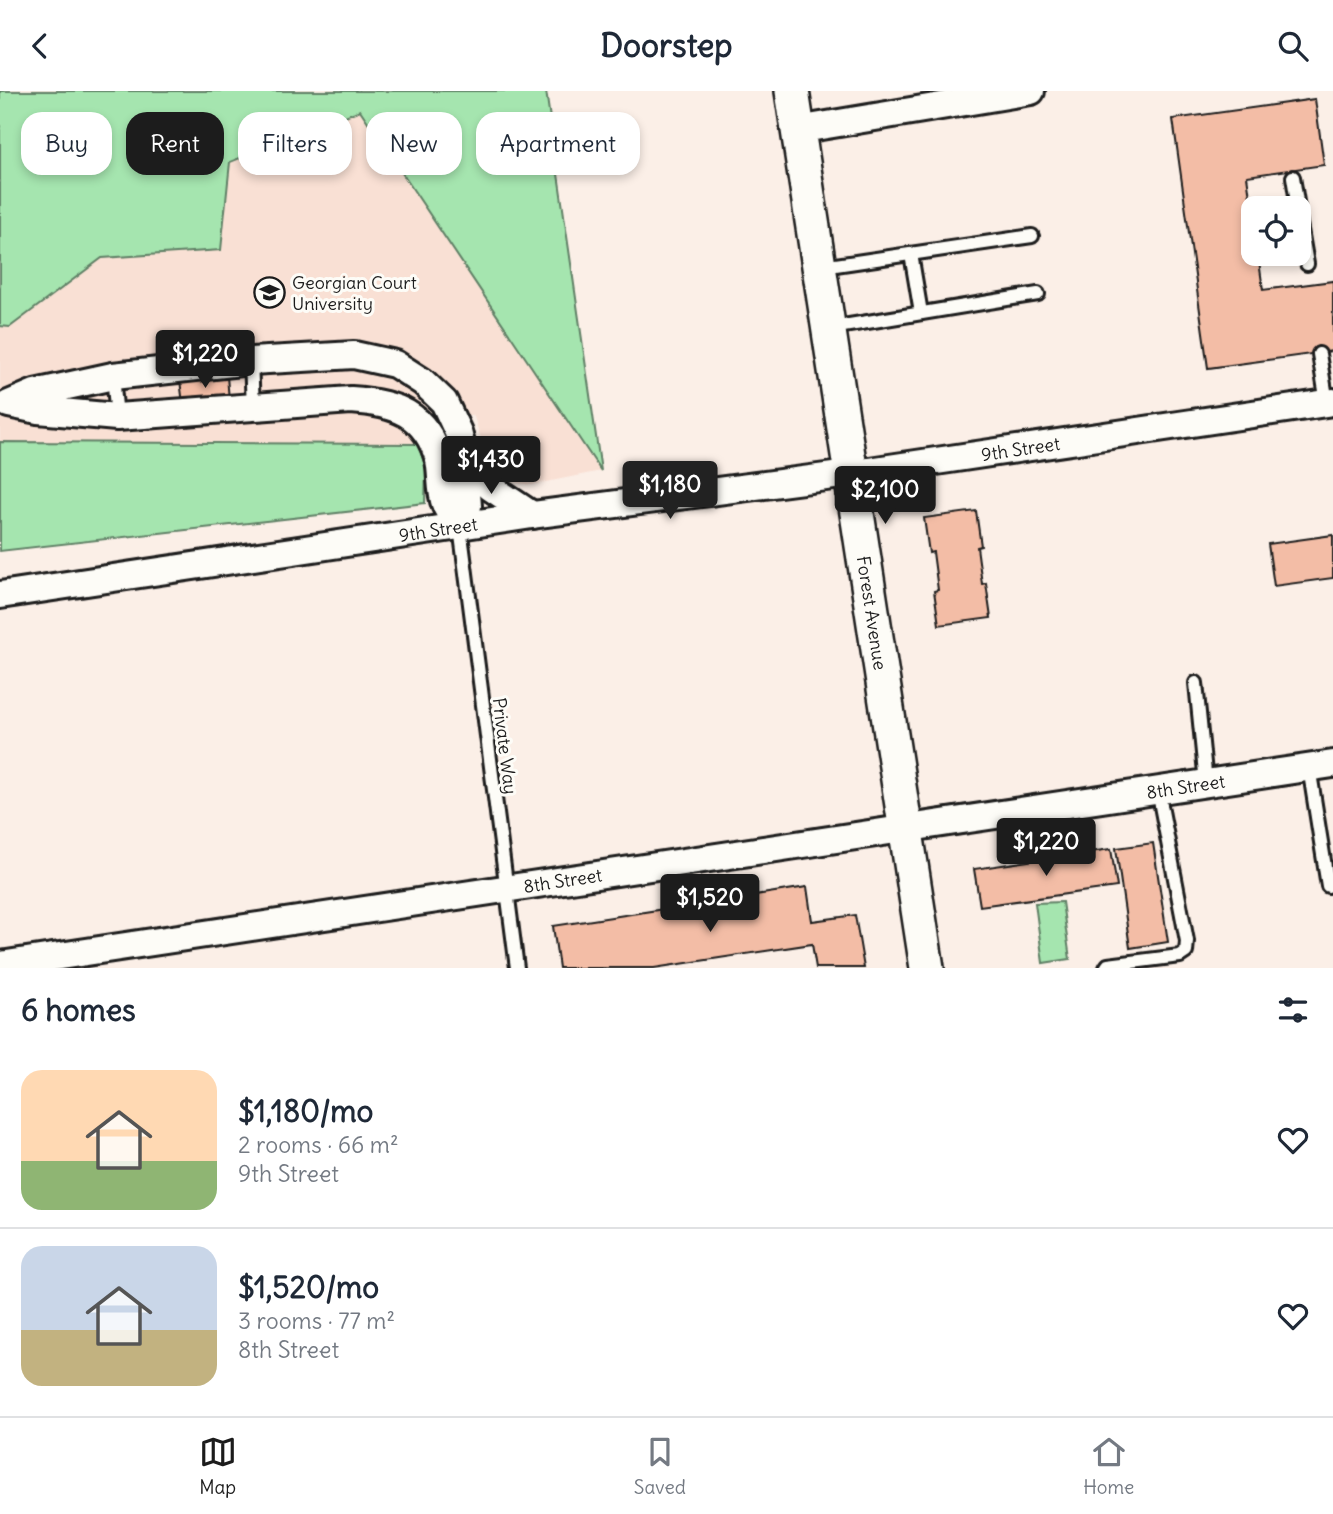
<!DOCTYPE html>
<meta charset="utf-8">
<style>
:root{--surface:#fff;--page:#f2f2f3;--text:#1f2937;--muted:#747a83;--line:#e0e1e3;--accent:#1c1c1c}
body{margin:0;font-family:Delius,sans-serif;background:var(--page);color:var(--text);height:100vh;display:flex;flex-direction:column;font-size:26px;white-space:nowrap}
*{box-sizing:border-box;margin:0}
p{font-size:23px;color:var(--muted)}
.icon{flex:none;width:38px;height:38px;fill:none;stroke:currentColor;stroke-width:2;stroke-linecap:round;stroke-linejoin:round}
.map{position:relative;height:877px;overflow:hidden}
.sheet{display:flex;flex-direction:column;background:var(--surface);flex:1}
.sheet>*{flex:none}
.banner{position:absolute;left:21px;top:21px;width:700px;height:63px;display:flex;gap:14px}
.fabs{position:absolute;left:1241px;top:105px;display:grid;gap:14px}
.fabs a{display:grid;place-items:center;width:70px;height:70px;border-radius:14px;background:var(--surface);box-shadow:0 4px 10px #0003;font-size:35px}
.price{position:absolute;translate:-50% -60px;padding:0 16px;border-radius:7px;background:var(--accent);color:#fff;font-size:23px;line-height:46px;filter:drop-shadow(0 2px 4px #0008)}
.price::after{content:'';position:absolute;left:50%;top:42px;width:21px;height:16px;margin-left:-10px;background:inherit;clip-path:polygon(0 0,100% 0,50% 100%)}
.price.current{background:#222;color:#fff}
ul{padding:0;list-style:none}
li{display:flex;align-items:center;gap:21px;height:175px;padding:0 21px}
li+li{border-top:2px solid var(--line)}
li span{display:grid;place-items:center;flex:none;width:196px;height:140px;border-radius:21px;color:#555}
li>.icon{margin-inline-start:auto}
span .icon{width:84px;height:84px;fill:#fffc;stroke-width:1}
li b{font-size:30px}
h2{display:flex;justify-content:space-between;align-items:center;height:84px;padding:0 21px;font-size:30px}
.pill{padding:0 24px;border-radius:21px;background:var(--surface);box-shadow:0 4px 10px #0003;font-size:24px;line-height:63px}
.pill.current{background:var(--accent);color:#fff}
header{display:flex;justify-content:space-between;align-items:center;height:91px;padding:0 21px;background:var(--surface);font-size:32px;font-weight:700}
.dock{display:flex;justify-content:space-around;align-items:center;height:98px;border-top:2px solid var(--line);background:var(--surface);font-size:19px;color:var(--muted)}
.dock a{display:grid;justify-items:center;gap:4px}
.dock .current{color:var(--accent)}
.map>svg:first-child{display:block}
</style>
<header><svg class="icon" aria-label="back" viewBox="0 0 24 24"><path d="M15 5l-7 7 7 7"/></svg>Doorstep<svg class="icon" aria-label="search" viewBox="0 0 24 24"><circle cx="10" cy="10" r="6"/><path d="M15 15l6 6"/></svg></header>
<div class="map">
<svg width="1333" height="877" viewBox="0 0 1333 877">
<rect width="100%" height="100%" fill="#fbefe7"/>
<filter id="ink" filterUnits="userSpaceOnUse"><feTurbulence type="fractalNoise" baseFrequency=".0143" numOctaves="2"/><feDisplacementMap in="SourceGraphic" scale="14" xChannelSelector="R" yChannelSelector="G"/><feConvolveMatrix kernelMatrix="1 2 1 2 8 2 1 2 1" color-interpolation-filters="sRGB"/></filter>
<g filter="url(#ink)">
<polygon fill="#f9e0d4" points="360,18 601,380 531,394 507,390 489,372 473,323 418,353 0,351 0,235 10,236 102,167 221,159 230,71"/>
<g fill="#a5e5af" stroke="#608066" stroke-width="2">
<polygon points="0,0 546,0 601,380 360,19 230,71 221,159 102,167 10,236 0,235"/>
<polygon points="0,351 418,353 426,378 425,412 0,460"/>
<polygon points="1062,811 1070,868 1043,872 1035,812"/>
</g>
<g fill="#f3bda6" stroke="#1c1c1c" stroke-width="2">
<polygon points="1315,8 1324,74 1247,85 1253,127 1253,163 1258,163 1263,199 1333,190 1333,260 1208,277 1173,28"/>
<polygon points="227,285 229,309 183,313 180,289"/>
<polygon points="976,420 981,455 977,456 982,493 986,492 991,527 939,534 934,500 938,499 933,461 929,462 924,427"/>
<polygon points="1333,444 1333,487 1274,495 1268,453"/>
<polygon points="1153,752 1168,851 1130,857 1116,757"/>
<polygon points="1111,758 1117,796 980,815 974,778"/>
<polygon points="807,796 812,830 855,824 864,877 816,877 812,853 654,877 559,877 553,835"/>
</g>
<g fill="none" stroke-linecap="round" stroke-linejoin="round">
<defs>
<g id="service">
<polyline points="1293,86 1298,117"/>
<polyline points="1298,121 1307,173"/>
<polyline points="911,163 921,222"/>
<polyline points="822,176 1032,145"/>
<polyline points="831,237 1038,203"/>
<polyline points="1319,263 1327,312"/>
<polyline points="251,270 253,316"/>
<polyline points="113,285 117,326"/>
<polyline points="460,436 517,877"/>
<polyline points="1196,592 1206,692"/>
<polyline points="1309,676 1328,795"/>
<polyline points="1106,877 1108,874 1180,865 1186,861 1187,850 1158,699"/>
</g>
<g id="minor">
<polyline points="797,39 1031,0"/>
<path d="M 460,436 C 455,429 448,421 445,413 C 440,399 442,383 439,369 C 426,322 395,312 351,309 L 117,326 L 38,319 L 9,313 L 35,302 L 113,285 L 251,270 L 354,264 L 395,273 L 423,291 L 444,311 L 458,341 L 464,365 L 490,396 L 532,424"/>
<polyline points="460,436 468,415 464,365"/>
<path id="s1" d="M 0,504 L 532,424 L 849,383 L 1333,311"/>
<path id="s2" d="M 0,874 L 1333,673"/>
</g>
<g id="tertiary">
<path id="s3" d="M 792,0 L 927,877"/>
</g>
</defs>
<use href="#service" stroke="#1c1c1c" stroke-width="18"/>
<use href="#minor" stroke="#1c1c1c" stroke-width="32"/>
<use href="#tertiary" stroke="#1c1c1c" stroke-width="38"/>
<use href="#service" stroke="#fdfcf7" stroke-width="12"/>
<use href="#minor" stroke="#fdfcf7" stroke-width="26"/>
<use href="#tertiary" stroke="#fdfcf7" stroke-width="33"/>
</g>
</g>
<defs>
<symbol id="university-ring" viewBox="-11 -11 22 22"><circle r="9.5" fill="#fdfcf7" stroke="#1c1c1c" stroke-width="1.5"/><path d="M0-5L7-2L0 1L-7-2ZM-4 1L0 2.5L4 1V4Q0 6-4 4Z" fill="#1c1c1c"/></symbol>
</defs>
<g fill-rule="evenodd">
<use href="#university-ring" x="252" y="184" width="35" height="35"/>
</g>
<g text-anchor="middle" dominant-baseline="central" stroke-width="6" stroke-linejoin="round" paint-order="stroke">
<g font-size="18" fill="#1c1c1c" stroke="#fdfcf7" text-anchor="start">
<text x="292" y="191">Georgian Court<tspan x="292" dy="21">University</tspan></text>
</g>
<g font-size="18" fill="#1c1c1c" stroke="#fdfcf7">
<text stroke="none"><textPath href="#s1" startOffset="1031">9th Street</textPath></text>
<text stroke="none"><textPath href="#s1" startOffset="443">9th Street</textPath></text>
<text stroke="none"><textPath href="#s3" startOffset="528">Forest Avenue</textPath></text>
<text transform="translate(505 655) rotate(83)">Private Way</text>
<text stroke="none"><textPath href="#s2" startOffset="1199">8th Street</textPath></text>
<text stroke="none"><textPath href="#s2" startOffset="569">8th Street</textPath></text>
</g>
</g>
</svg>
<div class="fabs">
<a><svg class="icon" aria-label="locate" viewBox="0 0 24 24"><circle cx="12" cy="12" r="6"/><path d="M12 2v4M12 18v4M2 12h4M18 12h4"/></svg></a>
</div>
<b class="price" style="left:205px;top:299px">$1,220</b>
<b class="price" style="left:491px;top:405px">$1,430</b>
<b class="price current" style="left:670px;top:430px">$1,180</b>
<b class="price" style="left:885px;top:435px">$2,100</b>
<b class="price" style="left:1046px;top:787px">$1,220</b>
<b class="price" style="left:710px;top:843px">$1,520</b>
<div class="banner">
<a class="pill">Buy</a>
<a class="pill current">Rent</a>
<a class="pill">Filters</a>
<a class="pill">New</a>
<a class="pill">Apartment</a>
</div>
</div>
<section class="sheet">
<h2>6 homes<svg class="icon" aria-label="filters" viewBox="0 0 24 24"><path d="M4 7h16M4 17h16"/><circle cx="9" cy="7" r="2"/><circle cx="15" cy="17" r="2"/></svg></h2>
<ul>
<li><span style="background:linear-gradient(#ffd9b3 65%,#8fb573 0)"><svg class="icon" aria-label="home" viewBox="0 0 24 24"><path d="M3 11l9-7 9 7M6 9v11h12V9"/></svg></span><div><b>$1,180/mo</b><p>2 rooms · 66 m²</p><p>9th Street</p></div><svg class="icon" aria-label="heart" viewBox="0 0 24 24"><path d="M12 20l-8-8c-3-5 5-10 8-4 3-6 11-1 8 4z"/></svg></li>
<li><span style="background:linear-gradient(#c9d6e8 60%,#c2b280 0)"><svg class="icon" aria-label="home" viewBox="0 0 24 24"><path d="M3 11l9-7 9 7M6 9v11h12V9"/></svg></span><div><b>$1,520/mo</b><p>3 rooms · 77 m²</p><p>8th Street</p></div><svg class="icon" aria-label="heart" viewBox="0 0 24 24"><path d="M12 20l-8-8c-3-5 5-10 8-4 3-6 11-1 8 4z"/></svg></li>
</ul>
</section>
<nav class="dock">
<a class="current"><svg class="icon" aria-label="map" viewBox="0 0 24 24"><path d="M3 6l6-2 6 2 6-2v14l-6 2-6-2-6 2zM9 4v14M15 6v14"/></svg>Map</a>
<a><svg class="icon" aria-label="saved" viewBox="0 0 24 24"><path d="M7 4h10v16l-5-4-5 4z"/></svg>Saved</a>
<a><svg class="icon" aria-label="home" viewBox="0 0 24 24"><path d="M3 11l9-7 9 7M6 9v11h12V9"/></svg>Home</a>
</nav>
